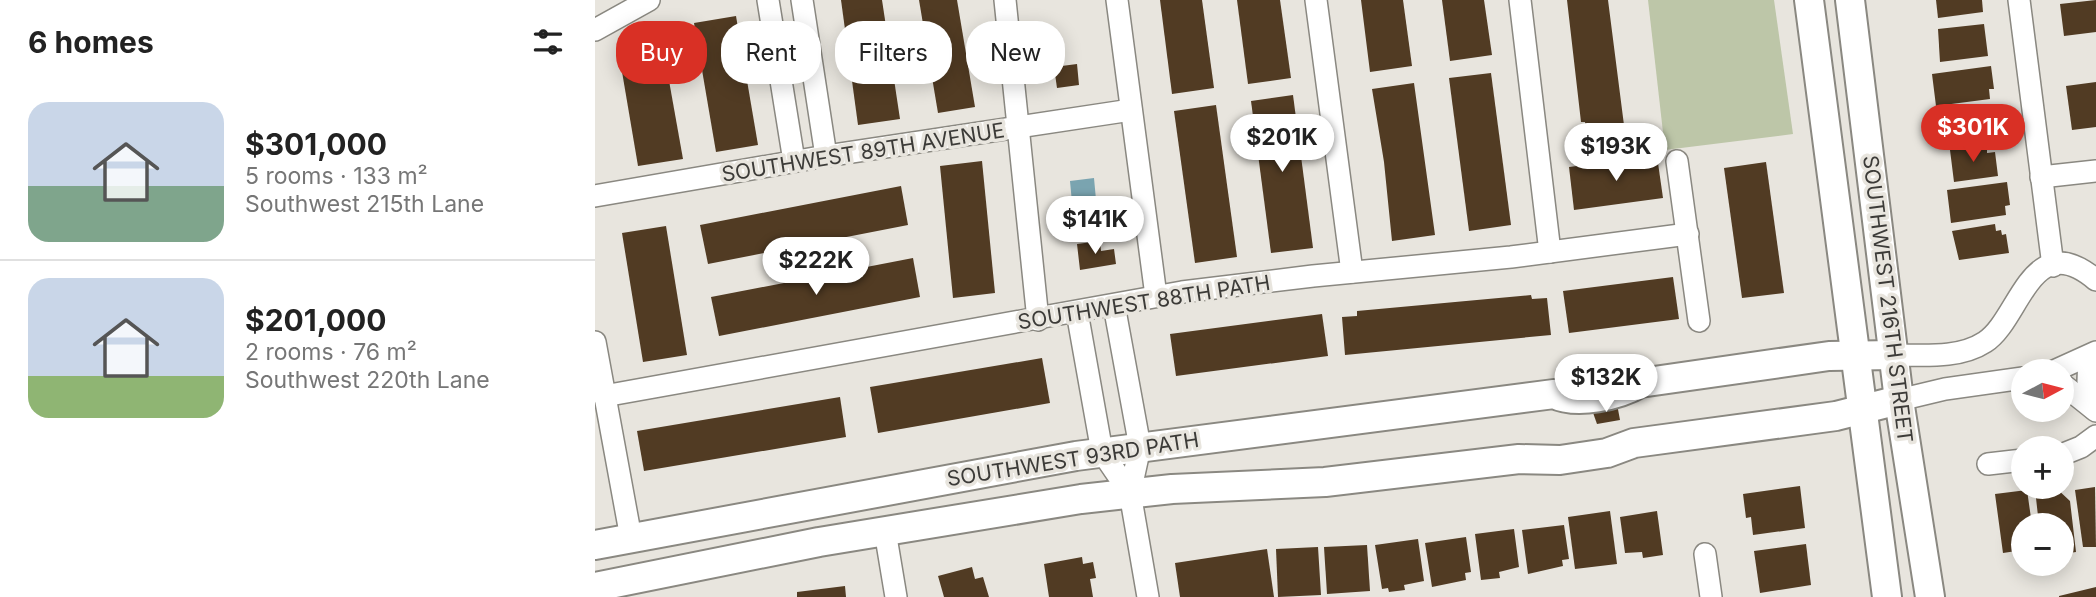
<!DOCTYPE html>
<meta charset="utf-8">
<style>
:root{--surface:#fff;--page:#f2f2f2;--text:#222;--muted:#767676;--line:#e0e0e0;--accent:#d93025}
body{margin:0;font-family:Inter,sans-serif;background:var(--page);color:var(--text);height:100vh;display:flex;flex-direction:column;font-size:26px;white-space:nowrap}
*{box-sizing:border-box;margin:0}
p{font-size:23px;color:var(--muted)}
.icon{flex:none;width:38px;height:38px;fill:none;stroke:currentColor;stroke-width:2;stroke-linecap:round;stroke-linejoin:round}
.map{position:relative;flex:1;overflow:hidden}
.sheet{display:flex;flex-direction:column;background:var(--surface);width:595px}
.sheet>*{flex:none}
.guide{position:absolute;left:21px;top:21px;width:665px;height:63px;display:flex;gap:14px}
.needle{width:46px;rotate:83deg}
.fabs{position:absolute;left:1416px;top:359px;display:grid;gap:14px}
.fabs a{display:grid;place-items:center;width:63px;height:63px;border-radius:50%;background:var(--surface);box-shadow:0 4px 18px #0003;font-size:35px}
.price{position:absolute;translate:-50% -60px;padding:0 16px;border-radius:24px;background:#fff;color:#222;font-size:23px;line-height:46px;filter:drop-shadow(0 2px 4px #0008)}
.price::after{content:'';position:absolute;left:50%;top:42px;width:21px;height:16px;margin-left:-10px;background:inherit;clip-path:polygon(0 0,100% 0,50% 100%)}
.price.on{background:var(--accent);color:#fff}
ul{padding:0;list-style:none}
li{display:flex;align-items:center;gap:21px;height:175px;padding:0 28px}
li+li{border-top:2px solid var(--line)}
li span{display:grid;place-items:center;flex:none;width:196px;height:140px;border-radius:21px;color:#555}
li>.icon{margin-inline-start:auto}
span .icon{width:84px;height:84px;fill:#fffc;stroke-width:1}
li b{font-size:30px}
h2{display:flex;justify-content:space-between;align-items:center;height:84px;padding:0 28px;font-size:30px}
.pill{padding:0 24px;border-radius:28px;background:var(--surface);box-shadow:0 4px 18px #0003;font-size:24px;line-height:63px}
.pill.on{background:var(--accent);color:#fff}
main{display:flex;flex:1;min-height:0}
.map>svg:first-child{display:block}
</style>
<main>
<section class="sheet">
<h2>6 homes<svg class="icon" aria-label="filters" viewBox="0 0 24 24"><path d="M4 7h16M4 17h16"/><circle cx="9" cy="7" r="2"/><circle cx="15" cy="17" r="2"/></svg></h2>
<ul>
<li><span style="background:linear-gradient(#c9d6e8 60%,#7fa58c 0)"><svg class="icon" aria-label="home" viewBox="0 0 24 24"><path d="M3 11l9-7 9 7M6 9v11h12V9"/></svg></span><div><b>$301,000</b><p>5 rooms · 133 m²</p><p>Southwest 215th Lane</p></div></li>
<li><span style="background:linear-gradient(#c9d6e8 70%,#8fb573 0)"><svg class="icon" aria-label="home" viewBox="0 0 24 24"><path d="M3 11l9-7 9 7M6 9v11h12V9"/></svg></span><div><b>$201,000</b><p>2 rooms · 76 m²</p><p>Southwest 220th Lane</p></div></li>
</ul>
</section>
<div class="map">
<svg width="1501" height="597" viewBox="0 0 1501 597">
<rect width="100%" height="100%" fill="#e8e5de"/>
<polygon fill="#bdc6a8" points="1053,0 1179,0 1198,134 1070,150"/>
<polygon fill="#7aa4b0" points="499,178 504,232 480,235 475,181"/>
<g fill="#513b23">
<polygon points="246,0 287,0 305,119 263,125"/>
<polygon points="324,0 362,0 380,107 343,113"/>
<polygon points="565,0 607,0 619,88 577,94"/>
<polygon points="642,0 685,0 696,78 653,84"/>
<polygon points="766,0 808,0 817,66 775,72"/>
<polygon points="847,0 889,0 897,55 855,61"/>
<polygon points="972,0 1013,0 1030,133 992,138 990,122 986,122"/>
<polygon points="1341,0 1387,0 1388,12 1343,18"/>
<polygon points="1501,0 1501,32 1469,36 1465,4"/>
<polygon points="141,16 163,145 121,152 99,23"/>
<polygon points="1389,24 1393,56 1345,62 1343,29"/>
<polygon points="68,47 88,159 43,166 24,54"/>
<polygon points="482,64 484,85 462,88 459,67"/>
<polygon points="1396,66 1399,89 1394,89 1395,99 1341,106 1337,74"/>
<polygon points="896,73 916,225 874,231 854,78"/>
<polygon points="1501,82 1501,127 1477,130 1471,86"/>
<polygon points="819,83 840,235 797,241 789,162 777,89"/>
<polygon points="698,95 718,248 676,253 656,101"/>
<polygon points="621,105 642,257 600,263 579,111"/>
<polygon points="1395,106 1395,138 1359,143 1354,111"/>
<polygon points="1392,145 1392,153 1400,152 1403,176 1359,182 1355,150"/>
<polygon points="1062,156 1068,198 979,210 974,167"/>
<polygon points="387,161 400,293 358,298 345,166"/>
<polygon points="1171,162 1189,293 1147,298 1129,168"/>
<polygon points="1412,182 1415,205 1410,206 1411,215 1356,223 1352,190"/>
<polygon points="306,186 313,225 113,264 105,225"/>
<polygon points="1400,224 1401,231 1406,230 1407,235 1411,234 1414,253 1364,260 1357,231"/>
<polygon points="71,226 92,355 48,362 27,233"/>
<polygon points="505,241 506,251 519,249 521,264 485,270 482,244"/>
<polygon points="318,258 325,297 124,336 116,297"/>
<polygon points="1078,277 1084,319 974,333 968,291"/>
<polygon points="936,295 937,299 952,298 956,335 750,355 747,317 762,316 762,311"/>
<polygon points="727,314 733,356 581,376 575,334"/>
<polygon points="447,358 455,403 283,433 275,387"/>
<polygon points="245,397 251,437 49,471 42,431"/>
<polygon points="1022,404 1025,420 1002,424 996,407"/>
<polygon points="1205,486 1210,528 1158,535 1156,517 1151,518 1148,494"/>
<polygon points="1460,487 1475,501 1481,552 1466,554 1466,525 1444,525 1440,489"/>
<polygon points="1500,487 1501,547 1488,547 1480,490"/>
<polygon points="1432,490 1437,525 1428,525 1428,550 1408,553 1400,494"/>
<polygon points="1015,511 1022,564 980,569 973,517"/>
<polygon points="1062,511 1068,555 1048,558 1047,552 1030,553 1025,517"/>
<polygon points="969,525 974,559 967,560 968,566 933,574 927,530"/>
<polygon points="919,529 924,567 904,572 905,578 886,580 880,534"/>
<polygon points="871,537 876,572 870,573 871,580 837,587 830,543"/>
<polygon points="823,539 829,581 809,585 810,590 794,592 793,588 787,589 780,545"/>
<polygon points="1211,544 1216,585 1165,593 1159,551"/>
<polygon points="772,545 775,591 732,594 729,547"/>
<polygon points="723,547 726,595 683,597 681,549"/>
<polygon points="672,549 679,597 585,597 580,563"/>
<polygon points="487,557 488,564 498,562 501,578 495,579 498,597 454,597 449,564"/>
<polygon points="377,567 380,579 388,577 394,597 349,597 343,576"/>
<polygon points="250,586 251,597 202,597 202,592"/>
<polygon points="1501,587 1501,597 1464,597 1464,596"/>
</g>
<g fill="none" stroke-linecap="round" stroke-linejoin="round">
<defs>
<g id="street">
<polyline points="173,0 199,161"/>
<polyline points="207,0 231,156"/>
<polyline points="410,0 443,320"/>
<polyline points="522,0 561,296"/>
<polyline points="721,0 757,272"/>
<polyline points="925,0 955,252"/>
<polyline points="1424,0 1458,266"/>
<polyline points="0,30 54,0"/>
<polyline points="1082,161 1104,321"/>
<polyline points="1446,177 1501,171"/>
<polyline points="0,196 231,156 536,110"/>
<polyline points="519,305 545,447 535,493 553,597"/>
<polyline points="482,312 507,452 535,493"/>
<polyline points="0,342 36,538"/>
<path d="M 1299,355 C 1328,355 1364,359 1390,342 C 1425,320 1436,225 1501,280"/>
<polyline points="1494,357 1493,381 1499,409"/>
<polyline points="1459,371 1501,352"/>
<polyline points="1466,383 1501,411"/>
<polyline points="9,396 587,292 718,276 916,257 1093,234"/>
<polyline points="1304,400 1350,389 1428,378"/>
<polyline points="1466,455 1486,447 1501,436"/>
<polyline points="1393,464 1428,460"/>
<polyline points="290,531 301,597"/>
<polyline points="1110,554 1116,597"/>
</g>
<g id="secondary">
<polyline points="1214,0 1292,597"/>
<polyline points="1255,0 1304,400 1335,597"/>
<path d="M 0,545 L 481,456 L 959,394 C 982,405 1023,396 1045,383 L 1234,356 L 1299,355"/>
<polyline points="0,587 224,542 486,499 577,489 730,482 924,459 965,460 1012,453 1039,443 1241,416 1304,400"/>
</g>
</defs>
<use href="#street" stroke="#8a8881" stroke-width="24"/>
<use href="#secondary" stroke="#8a8881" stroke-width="32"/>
<use href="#street" stroke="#fff" stroke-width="21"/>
<use href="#secondary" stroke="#fff" stroke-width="28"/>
</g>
<g text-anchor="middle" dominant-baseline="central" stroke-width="7" stroke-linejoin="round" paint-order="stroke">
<g font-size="21" fill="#3c3b38" stroke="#e8e5de">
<text transform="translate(268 152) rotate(-9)">SOUTHWEST 89TH AVENUE</text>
<text transform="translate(1293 299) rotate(83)">SOUTHWEST 216TH STREET</text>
<text transform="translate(549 302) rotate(-9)">SOUTHWEST 88TH PATH</text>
<text transform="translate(478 459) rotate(-9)">SOUTHWEST 93RD PATH</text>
</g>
</g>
</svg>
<div class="fabs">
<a><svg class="needle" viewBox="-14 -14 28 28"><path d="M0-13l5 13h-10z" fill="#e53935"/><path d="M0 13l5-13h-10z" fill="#767676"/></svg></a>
<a>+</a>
<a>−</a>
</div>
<b class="price on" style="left:1378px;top:164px">$301K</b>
<b class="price" style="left:687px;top:174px">$201K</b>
<b class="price" style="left:1021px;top:183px">$193K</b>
<b class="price" style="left:500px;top:256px">$141K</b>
<b class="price" style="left:221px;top:297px">$222K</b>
<b class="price" style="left:1011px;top:414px">$132K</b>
<div class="guide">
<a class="pill on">Buy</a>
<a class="pill">Rent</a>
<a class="pill">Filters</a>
<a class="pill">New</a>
</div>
</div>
</main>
